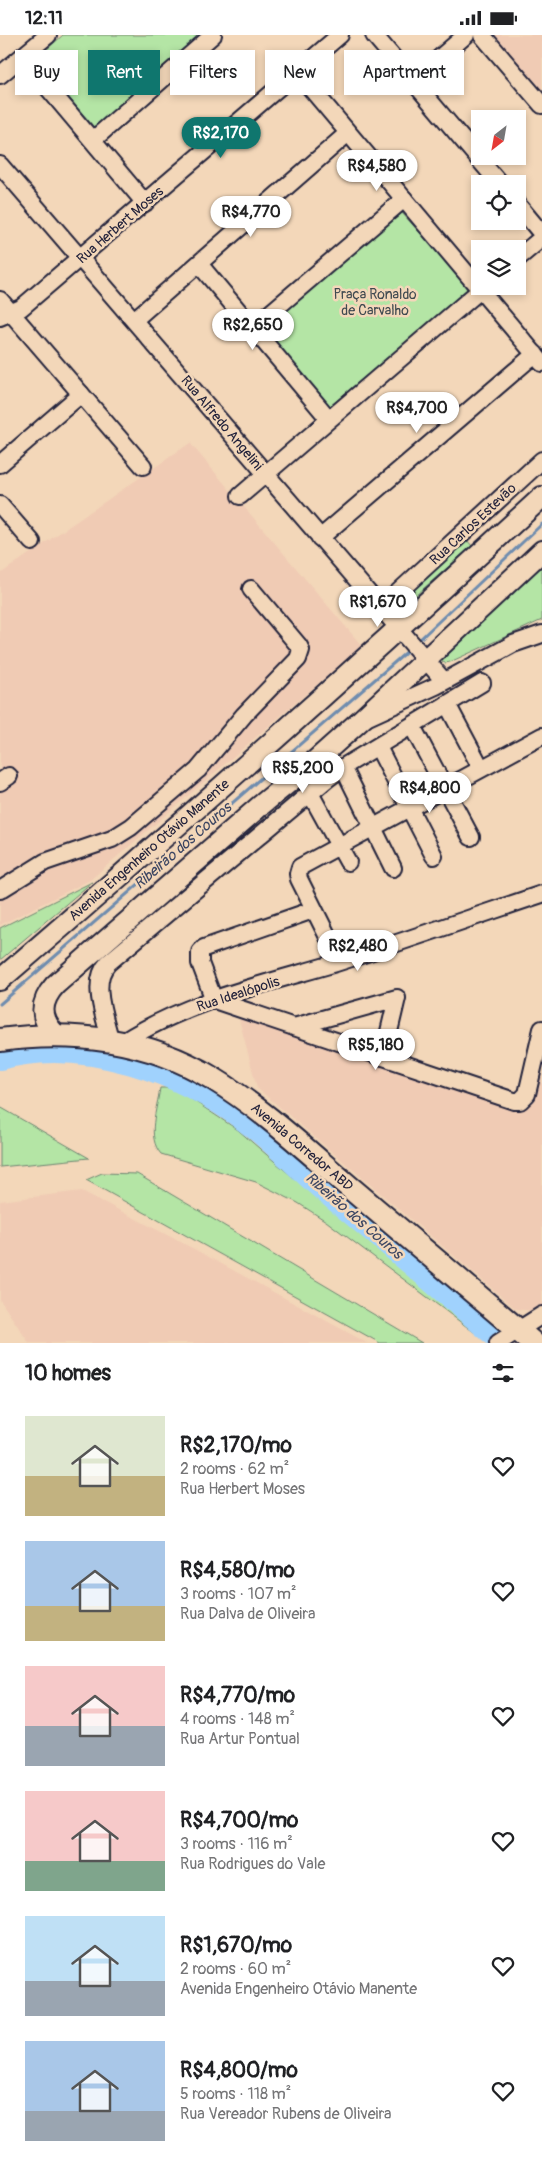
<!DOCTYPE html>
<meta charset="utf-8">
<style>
:root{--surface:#fff;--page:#f2f2f2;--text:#202124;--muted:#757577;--accent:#0f766e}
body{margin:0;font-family:Pangolin,sans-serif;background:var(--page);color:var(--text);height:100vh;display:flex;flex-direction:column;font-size:19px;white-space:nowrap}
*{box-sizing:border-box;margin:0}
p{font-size:16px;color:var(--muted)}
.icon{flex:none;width:28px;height:28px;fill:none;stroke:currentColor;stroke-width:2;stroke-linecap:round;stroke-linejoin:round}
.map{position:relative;height:1308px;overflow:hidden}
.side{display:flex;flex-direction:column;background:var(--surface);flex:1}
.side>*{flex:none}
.guide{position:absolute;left:15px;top:15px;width:512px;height:45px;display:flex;gap:10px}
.needle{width:32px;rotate:211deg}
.controls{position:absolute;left:471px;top:75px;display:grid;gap:10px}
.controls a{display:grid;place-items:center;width:55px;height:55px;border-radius:0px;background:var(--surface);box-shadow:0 2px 8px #0003;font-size:25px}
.price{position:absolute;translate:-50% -42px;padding:0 11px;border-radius:18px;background:#fff;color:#222;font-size:16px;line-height:32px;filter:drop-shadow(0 1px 2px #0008)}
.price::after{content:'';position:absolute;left:50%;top:30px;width:15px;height:11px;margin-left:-8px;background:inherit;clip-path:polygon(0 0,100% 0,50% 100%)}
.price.current{background:var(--accent);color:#fff}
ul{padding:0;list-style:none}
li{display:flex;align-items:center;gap:15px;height:125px;padding:0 25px}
li span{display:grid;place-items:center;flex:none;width:140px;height:100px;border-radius:0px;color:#555}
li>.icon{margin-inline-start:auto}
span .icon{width:60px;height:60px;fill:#fffc;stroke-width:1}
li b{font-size:21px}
h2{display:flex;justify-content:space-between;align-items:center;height:60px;padding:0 25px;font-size:21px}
.chip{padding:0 18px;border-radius:0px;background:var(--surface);box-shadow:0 2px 8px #0003;font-size:18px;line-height:45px}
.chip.current{background:var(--accent);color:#fff}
.status{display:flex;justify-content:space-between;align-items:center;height:35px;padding:0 25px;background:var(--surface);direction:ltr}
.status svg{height:14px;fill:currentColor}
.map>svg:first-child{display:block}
</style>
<div class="status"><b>12:11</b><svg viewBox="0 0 49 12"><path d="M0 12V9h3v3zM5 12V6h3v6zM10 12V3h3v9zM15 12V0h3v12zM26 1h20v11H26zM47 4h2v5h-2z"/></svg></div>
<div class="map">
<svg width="542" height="1308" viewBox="0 0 542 1308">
<rect width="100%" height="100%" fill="#f3d7b9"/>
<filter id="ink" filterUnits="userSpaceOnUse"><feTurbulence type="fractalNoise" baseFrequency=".02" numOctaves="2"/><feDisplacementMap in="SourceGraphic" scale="10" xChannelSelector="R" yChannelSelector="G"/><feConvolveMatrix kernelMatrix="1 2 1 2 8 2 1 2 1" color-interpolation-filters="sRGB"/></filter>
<g filter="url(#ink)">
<g fill="#f0cbb4">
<polygon points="492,0 542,0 542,56"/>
<polygon points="190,408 362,611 90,845 0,890 0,539"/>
<polygon points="237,976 519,1071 542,1022 542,1270 533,1276 516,1274 257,1053"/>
<polygon points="82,1156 196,1215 367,1308 29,1308 0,1265 0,1166"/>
</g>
<g fill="#b4e5a5" stroke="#6b8470">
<polygon points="63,0 200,0 94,92 36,24"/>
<polygon points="402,178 470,253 329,372 264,294"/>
<polygon points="467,505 472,511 399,575 394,569"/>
<polygon points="542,526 542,585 450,627 445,628 441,626 441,618"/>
<polygon points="92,847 0,925 0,893"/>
<path d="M 160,1053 L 170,1053 L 185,1060 L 238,1095 L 324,1169 L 479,1294 L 475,1298 L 326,1186 L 298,1168 L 256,1147 L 161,1119 C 146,1102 157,1074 160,1053 Z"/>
<polygon points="0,1072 89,1123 0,1132"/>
<polygon points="102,1138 137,1139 422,1308 380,1308 86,1145"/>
</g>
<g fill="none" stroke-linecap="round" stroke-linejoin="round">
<g stroke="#6e8caf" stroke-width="3">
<polyline points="418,606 542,489"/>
<polyline points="0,969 410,614"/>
</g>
<path stroke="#a0d2fd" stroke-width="20" d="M 0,1025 C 84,1002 182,1039 248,1090 C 275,1110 297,1135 322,1156 C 383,1206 442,1257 501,1308"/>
<defs>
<g id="minor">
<polyline points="374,0 500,149"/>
<polyline points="482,0 542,70"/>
<polyline points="22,22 145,168"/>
<polyline points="298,38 542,328"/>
<polyline points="0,40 48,0"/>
<polyline points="413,46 466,0"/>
<polyline points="93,105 213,0"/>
<polyline points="0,130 444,646"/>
<polyline points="518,170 542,199"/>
<polyline points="518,223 542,203"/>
<polyline points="199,229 329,384"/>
<polyline points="0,265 143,431"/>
<polyline points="0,282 21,273 340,0"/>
<polyline points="134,285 348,98"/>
<polyline points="254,292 404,164"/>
<polyline points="0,429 81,359"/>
<polyline points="240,461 485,251"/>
<polyline points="0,470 32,507"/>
<polyline points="320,503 535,319"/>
<polyline points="381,573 542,425"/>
<polyline points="447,669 481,733"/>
<polyline points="366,683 436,651 513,609 542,599"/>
<polyline points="412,691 471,802"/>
<polyline points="378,712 434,821"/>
<polyline points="343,732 393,833"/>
<polyline points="0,747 9,741"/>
<polyline points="310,758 348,827"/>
<polyline points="0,855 45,827 112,804 131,792 198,735 244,680 298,624 301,615 299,611 251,554"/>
<polyline points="313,875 204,913 200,917 200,928 214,965 514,1066 520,1066 527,1059 542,994"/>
<polyline points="340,926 299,844 298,839 300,832 542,701"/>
<polyline points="294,992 397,963 383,1022"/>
<path d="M 110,1004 C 105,982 90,947 108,928 L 327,744 L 343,732 L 482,648"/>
<path d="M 123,1007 C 187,966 265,949 336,928 C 405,906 473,882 542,859"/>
<polyline points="498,1308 542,1280"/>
</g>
<g id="major">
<path d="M 0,945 C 184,787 364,626 542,462"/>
<path d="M 56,1000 C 39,983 40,967 55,950 L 260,771 L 315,726 L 362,684 L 542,516"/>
</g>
<path id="highway" d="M 0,1005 C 73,995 148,1004 212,1043 C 263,1074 308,1117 354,1156 C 414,1207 474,1257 533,1308"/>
</defs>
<use href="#minor" stroke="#22223b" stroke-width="20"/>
<use href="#major" stroke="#22223b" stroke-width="24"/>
<use href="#highway" stroke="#22223b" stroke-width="26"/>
<use href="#minor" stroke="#f3d7b9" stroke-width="16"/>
<use href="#major" stroke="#f3d7b9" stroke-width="20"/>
<use href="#highway" stroke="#f3d7b9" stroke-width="22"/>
</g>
</g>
<g text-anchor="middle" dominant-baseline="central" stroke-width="5" stroke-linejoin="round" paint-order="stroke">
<g font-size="14" fill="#22223b" stroke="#f3d7b9">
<text transform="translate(120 190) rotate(-41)">Rua Herbert Moses</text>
<text transform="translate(222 388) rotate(50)">Rua Alfredo Angelini</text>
<text transform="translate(473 489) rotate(-43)">Rua Carlos Estevão</text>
<text transform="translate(149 815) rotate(-41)">Avenida Engenheiro Otávio Manente</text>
<text transform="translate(238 959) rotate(-18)">Rua Idealópolis</text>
<text transform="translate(302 1112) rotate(40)">Avenida Corredor ABD</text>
</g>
<g font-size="14" fill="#3f4950" stroke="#f3d7b9">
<text x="375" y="259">Praça Ronaldo<tspan x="375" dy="16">de Carvalho</tspan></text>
</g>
<g font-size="15" font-style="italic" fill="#3b4562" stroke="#f3d7b9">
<text transform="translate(183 811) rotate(-41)">Ribeirão dos Couros</text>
<text transform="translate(354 1181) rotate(41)">Ribeirão dos Couros</text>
</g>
</g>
</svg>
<div class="controls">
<a><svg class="needle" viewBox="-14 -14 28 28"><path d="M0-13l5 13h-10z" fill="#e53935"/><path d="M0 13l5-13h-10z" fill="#757577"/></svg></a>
<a><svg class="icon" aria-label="locate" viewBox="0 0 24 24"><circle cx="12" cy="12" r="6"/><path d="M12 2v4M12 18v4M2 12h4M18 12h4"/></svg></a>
<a><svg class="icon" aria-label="layers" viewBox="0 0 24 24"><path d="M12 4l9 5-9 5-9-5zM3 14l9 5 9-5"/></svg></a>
</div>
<b class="price current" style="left:221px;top:124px">R$2,170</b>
<b class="price" style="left:377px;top:157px">R$4,580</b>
<b class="price" style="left:251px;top:203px">R$4,770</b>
<b class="price" style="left:253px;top:316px">R$2,650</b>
<b class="price" style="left:417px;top:399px">R$4,700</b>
<b class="price" style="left:378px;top:593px">R$1,670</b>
<b class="price" style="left:303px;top:759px">R$5,200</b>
<b class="price" style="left:430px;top:779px">R$4,800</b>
<b class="price" style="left:358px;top:937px">R$2,480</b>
<b class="price" style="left:376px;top:1036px">R$5,180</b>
<div class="guide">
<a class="chip">Buy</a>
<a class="chip current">Rent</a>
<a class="chip">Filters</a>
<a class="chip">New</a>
<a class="chip">Apartment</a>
</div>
</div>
<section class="side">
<h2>10 homes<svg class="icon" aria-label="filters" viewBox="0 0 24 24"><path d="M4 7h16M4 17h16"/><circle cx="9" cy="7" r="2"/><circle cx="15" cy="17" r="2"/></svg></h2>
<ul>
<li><span style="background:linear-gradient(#dfe7d0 60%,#c2b280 0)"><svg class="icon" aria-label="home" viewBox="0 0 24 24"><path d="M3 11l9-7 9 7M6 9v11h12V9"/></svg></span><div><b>R$2,170/mo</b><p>2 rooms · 62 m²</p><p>Rua Herbert Moses</p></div><svg class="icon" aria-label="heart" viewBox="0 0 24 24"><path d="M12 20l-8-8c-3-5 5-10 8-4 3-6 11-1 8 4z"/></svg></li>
<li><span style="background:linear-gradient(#a9c7e8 65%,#c2b280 0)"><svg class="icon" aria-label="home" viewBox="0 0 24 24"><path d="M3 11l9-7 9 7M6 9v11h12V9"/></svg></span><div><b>R$4,580/mo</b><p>3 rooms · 107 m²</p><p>Rua Dalva de Oliveira</p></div><svg class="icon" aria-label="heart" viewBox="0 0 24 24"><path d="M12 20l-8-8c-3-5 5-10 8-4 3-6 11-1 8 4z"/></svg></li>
<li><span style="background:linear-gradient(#f6c9c9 60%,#9aa5b1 0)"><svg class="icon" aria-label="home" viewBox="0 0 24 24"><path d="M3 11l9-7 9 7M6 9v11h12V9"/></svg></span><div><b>R$4,770/mo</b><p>4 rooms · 148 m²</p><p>Rua Artur Pontual</p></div><svg class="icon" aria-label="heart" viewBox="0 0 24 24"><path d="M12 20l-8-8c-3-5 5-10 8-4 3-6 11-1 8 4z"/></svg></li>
<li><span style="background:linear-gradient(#f6c9c9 70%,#7fa58c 0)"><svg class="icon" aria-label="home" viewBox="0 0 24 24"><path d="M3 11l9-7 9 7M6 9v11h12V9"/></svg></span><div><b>R$4,700/mo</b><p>3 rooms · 116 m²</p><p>Rua Rodrigues do Vale</p></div><svg class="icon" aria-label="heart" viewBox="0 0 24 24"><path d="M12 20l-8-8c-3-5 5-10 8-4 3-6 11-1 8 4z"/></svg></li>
<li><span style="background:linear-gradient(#bfe0f5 65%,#9aa5b1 0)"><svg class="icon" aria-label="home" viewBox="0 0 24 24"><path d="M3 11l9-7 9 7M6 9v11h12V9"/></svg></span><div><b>R$1,670/mo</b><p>2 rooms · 60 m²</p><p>Avenida Engenheiro Otávio Manente</p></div><svg class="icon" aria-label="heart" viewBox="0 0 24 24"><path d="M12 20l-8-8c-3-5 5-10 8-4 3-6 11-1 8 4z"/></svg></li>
<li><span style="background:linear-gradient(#a9c7e8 70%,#9aa5b1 0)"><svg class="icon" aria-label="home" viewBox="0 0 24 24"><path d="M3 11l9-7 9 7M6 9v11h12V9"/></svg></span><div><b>R$4,800/mo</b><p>5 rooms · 118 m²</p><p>Rua Vereador Rubens de Oliveira</p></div><svg class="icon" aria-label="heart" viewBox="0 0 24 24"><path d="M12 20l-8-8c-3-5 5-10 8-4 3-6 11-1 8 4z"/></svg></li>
</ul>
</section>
